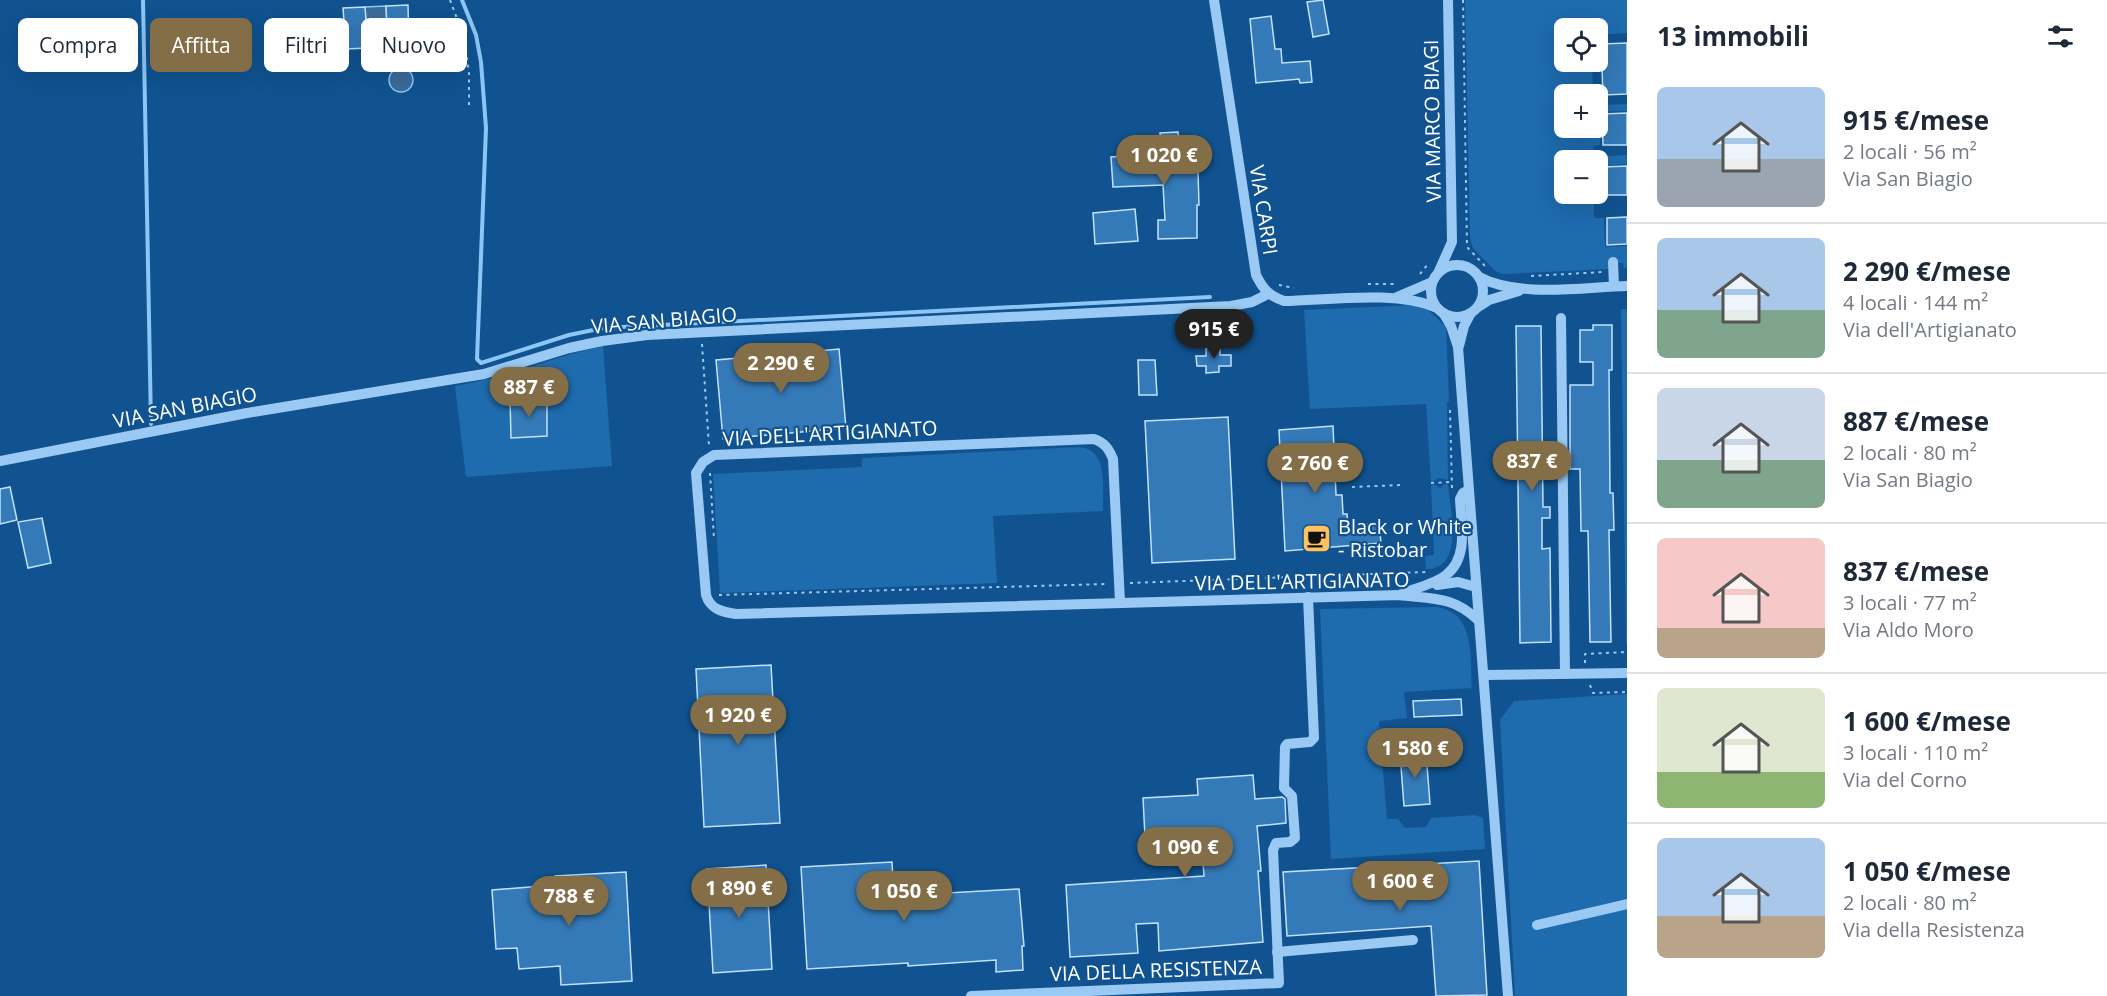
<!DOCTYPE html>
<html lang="it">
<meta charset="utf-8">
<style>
:root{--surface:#fff;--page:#f2f2f3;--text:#1f2937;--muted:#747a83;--line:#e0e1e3;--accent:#846e48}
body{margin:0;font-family:"Open Sans",sans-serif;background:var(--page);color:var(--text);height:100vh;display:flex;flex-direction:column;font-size:22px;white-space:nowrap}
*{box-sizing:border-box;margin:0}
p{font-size:20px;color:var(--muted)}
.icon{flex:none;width:33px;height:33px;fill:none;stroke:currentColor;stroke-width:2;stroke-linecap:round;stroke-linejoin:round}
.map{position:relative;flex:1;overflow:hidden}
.drawer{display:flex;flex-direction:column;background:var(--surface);width:480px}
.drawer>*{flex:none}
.banner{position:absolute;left:18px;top:18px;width:570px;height:54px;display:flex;gap:12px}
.buttons{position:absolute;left:1554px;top:18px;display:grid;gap:12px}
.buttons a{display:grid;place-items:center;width:54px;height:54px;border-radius:9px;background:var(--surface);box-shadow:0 6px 24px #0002;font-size:30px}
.price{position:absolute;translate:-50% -51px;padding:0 14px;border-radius:21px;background:var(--accent);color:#fff;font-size:20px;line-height:39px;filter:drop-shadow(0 2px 3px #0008)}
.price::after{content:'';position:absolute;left:50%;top:36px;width:18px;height:14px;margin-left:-9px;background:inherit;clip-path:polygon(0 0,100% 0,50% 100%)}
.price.on{background:#222;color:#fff}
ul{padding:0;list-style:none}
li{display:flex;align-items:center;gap:18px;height:150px;padding:0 30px}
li+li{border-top:2px solid var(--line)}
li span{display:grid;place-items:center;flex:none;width:168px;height:120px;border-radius:9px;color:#555}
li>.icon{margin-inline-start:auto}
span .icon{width:72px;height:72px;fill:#fffc;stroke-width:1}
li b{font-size:26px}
h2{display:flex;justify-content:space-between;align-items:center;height:72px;padding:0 30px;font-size:26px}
.pill{padding:0 21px;border-radius:9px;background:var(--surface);box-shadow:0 6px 24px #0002;font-size:21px;line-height:54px}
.pill.on{background:var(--accent);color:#fff}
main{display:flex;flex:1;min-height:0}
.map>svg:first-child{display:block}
</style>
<main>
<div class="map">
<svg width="1627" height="996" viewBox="0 0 1627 996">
<rect width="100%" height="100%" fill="#105390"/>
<g fill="#1e6bae" fill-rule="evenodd">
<path d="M 1465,0 L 1627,0 L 1627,33 L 1598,35 L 1598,28 L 1564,28 L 1564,62 L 1592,62 L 1593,94 L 1564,94 L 1564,128 L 1598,128 L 1598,105 L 1627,104 L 1627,111 L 1600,112 L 1600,145 L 1593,146 L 1594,157 L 1627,155 L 1627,164 L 1602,166 L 1603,195 L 1594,196 L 1594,218 L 1604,218 L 1605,247 L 1627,246 L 1627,268 L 1624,268 L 1623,263 L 1617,263 L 1609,269 L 1503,274 C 1492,271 1491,266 1484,259 C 1475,251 1471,248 1470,236 ZM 1564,160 L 1598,160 L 1598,194 L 1564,194 Z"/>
<polygon points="1414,305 1425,307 1446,327 1449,401 1447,403 1448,480 1439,478 1431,482 1426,404 1310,409 1304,310"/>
<polygon points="1621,309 1627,309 1627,644 1626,644"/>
<polygon points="603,346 612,466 466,477 455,386 498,377 571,354"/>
<path d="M 1080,447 C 1110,451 1102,489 1103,511 L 993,516 L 997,583 L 720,593 L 713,474 L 862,467 L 862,458 Z"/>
<path d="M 1445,484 L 1448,484 C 1450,509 1465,570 1426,569 L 1425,556 L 1434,555 L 1431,485 L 1435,485 L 1440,488 Z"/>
<path d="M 1437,607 C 1476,613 1470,658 1472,688 L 1404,692 L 1407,718 L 1379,721 L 1387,819 L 1398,819 L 1405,828 L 1426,827 L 1431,818 L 1475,815 L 1483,818 L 1485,849 L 1331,859 L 1320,609 Z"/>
<polygon points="1627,694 1627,996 1515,996 1500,720 1514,701"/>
</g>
<g fill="#3b6c99" stroke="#8bc6f7" stroke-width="1.5">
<polygon points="386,6 388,51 368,52 365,7"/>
<circle cx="401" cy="80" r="12"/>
</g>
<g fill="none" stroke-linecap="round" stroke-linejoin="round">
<g stroke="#8bc6f7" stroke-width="4">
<polyline points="143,0 151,424"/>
<polyline points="462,0 476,35 481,62 486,128 477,359 481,363 569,335 603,328 1210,297"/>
</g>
</g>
<g fill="#347ab8" stroke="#c1e2fe" stroke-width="1.5">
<polygon points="1323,0 1329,34 1313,37 1307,2"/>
<polygon points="408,5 409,47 388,48 386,6"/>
<polygon points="365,7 368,48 346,49 343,8"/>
<polygon points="1271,16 1275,49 1281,49 1282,63 1310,61 1312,82 1300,83 1299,79 1256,83 1250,19"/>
<polygon points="1627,43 1627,94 1603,95 1601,44"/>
<polygon points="1627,113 1627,145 1603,145 1602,114"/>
<polygon points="1178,132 1180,172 1198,171 1199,205 1197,205 1197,238 1158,239 1158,220 1165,220 1163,185 1113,187 1111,157 1161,154 1160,133"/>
<polygon points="1627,166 1627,195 1605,195 1604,167"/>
<polygon points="1135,209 1138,241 1095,244 1093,213"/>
<polygon points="1627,217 1627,244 1607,245 1607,218"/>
<polygon points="1593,325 1612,325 1612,370 1609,370 1610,493 1613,493 1614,530 1609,530 1611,642 1590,642 1588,531 1581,531 1580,469 1570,469 1570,385 1593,385 1593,362 1580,362 1580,330 1593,330"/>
<polygon points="1516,326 1541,326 1543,507 1550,507 1550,518 1542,518 1542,549 1550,548 1551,642 1520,643"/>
<polygon points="1206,348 1220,348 1220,355 1231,355 1231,366 1219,366 1219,372 1206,373 1206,366 1197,366 1196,356 1206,356"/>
<polygon points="839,349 846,428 723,439 716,360"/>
<polygon points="1138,360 1155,360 1157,395 1139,395"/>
<polygon points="547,398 547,436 511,438 510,399"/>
<polygon points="1228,417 1235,559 1152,563 1145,421"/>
<polygon points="1333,426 1336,495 1342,495 1343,514 1347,514 1348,525 1379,523 1381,543 1285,551 1279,430"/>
<polygon points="10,487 17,520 0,524 0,489"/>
<polygon points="42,518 51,563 28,568 18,522"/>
<polygon points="771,665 780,823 704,827 696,669"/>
<polygon points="1461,699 1462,715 1414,717 1413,701"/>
<polygon points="1426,752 1430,804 1404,806 1400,754"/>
<polygon points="1253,775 1255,799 1282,797 1285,799 1286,823 1257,826 1261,871 1258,871 1263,942 1159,951 1158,923 1136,924 1138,953 1070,957 1066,885 1204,876 1201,833 1145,837 1143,798 1198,795 1197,779"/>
<polygon points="1479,861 1487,995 1436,996 1431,926 1287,936 1283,872"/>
<polygon points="892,862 894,896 1019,889 1024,946 1022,946 1023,970 996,972 996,960 908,966 908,963 807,969 801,867"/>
<polygon points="766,865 772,969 713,973 707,869"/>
<polygon points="626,872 632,981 561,985 560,966 519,969 517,948 496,949 492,890 555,885 555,876"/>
</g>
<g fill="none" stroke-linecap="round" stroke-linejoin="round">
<g stroke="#9acaf3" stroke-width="2" stroke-dasharray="3 4.5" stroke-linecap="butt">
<polyline points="450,0 464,37 469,73 469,107"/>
<polyline points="1463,0 1467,247 1485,266"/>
<polyline points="1420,274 1428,264"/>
<polyline points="1531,276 1603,272"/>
<polyline points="1368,284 1396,284"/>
<polyline points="1279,285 1294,288"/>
<polyline points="702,344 709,446"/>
<polyline points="1450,410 1452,488"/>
<polyline points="710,473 714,539"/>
<polyline points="1431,483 1451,482"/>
<polyline points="1352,487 1400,485"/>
<polyline points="1130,583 1427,572"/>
<polyline points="719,595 1106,584"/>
<polyline points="1585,663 1585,654 1627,652"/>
<polyline points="1590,685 1593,693 1627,692"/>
</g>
<g stroke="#9acaf3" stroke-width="10">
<path d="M 1214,0 L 1256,275 C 1263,289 1269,296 1284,301 C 1329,300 1397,290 1437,308"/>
<polyline points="1613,262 1614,286"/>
<circle cx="1457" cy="291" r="26"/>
<polyline points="1439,271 1452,242 1448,0"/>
<path d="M 1479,277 C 1518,298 1583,287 1627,286"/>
<polyline points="1397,297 1432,282"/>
<polyline points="1478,307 1489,300 1519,291"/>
<polyline points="1444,314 1451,326 1458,347 1508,996"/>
<polyline points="1561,318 1565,674"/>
<polyline points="1459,346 1464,326 1471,313"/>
<polyline points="0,461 247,413 484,374 569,348 602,341 647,335 1231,306 1252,302 1268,294"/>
<polyline points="1437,585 1458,582 1476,587"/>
<path d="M 1403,593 C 1416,588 1435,584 1446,575 C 1469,558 1461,524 1460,499 L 1463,493 L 1469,490"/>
<path d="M 1120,602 L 1113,459 C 1109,449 1105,443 1094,439 L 714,455 L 703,462 L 696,473 L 706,595 C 710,609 722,612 736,614 L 1399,595 C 1433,599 1453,596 1478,620"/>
<polyline points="1484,675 1627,673"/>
<polyline points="1537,925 1627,904"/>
<polyline points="1277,952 1413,940"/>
<polyline points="971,996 1279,983 1273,850 1276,843 1290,842 1295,838 1292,796 1284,788 1285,747 1287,744 1310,742 1314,738 1308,597"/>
</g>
</g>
<defs>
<symbol id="cafe-square" viewBox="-11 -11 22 22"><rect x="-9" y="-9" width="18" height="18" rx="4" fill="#ffc25c" stroke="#105390"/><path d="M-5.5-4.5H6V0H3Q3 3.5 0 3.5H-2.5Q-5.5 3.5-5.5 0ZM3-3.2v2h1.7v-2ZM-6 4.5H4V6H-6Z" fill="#111"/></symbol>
</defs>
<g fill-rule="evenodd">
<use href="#cafe-square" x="1300" y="522" width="33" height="33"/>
</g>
<g text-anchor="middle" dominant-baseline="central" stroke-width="4.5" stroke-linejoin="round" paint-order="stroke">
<g font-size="20" fill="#fff" stroke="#105390">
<text transform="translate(1432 121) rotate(-91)">VIA MARCO BIAGI</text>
<text transform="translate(1264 210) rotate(81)">VIA CARPI</text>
<text transform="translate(664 320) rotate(-5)">VIA SAN BIAGIO</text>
<text transform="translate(185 407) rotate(-11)">VIA SAN BIAGIO</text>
<text transform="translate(830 433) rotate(-3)">VIA DELL'ARTIGIANATO</text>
<text transform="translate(1302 581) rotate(-1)">VIA DELL'ARTIGIANATO</text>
<text transform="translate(1156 970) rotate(-2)">VIA DELLA RESISTENZA</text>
</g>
<g font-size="20" fill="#fff" stroke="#105390" text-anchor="start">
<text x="1338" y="526">Black or White<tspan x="1338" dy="23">- Ristobar</tspan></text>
</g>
</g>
</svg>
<div class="buttons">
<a><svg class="icon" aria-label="locate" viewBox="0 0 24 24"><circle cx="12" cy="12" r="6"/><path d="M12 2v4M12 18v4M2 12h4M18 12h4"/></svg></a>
<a>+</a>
<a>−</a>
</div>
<b class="price" style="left:1164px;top:186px">1 020 €</b>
<b class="price on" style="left:1214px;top:360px">915 €</b>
<b class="price" style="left:781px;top:394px">2 290 €</b>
<b class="price" style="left:529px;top:418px">887 €</b>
<b class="price" style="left:1532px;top:492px">837 €</b>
<b class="price" style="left:1315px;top:494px">2 760 €</b>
<b class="price" style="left:738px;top:746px">1 920 €</b>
<b class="price" style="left:1415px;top:779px">1 580 €</b>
<b class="price" style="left:1185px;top:878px">1 090 €</b>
<b class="price" style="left:1400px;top:912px">1 600 €</b>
<b class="price" style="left:739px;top:919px">1 890 €</b>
<b class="price" style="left:904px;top:922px">1 050 €</b>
<b class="price" style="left:569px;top:927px">788 €</b>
<div class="banner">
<a class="pill">Compra</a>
<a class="pill on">Affitta</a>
<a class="pill">Filtri</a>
<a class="pill">Nuovo</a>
</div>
</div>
<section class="drawer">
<h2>13 immobili<svg class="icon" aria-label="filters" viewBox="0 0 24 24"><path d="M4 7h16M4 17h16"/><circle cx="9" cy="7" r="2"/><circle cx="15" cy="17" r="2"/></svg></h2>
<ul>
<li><span style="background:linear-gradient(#a9c7e8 60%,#9aa5b1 0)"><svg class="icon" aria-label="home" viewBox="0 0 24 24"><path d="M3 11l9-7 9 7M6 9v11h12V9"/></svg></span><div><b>915 €/mese</b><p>2 locali · 56 m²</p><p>Via San Biagio</p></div></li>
<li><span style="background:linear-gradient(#a9c7e8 60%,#7fa58c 0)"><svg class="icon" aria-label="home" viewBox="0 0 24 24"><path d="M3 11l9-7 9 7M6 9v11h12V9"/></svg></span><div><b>2 290 €/mese</b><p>4 locali · 144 m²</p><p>Via dell'Artigianato</p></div></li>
<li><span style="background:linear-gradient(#c9d6e8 60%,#7fa58c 0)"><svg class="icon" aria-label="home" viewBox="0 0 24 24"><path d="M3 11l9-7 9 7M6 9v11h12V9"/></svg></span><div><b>887 €/mese</b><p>2 locali · 80 m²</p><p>Via San Biagio</p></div></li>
<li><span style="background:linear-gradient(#f6c9c9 75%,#b9a48a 0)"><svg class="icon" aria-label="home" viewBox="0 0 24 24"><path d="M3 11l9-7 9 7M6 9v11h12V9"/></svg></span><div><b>837 €/mese</b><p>3 locali · 77 m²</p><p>Via Aldo Moro</p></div></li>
<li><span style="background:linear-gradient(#dfe7d0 70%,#8fb573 0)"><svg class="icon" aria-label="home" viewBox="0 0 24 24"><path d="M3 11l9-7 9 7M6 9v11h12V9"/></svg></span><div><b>1 600 €/mese</b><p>3 locali · 110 m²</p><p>Via del Corno</p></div></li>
<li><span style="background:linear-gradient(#a9c7e8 65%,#b9a48a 0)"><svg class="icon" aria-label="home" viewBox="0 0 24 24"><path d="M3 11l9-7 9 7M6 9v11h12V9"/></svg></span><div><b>1 050 €/mese</b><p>2 locali · 80 m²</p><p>Via della Resistenza</p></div></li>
</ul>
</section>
</main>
